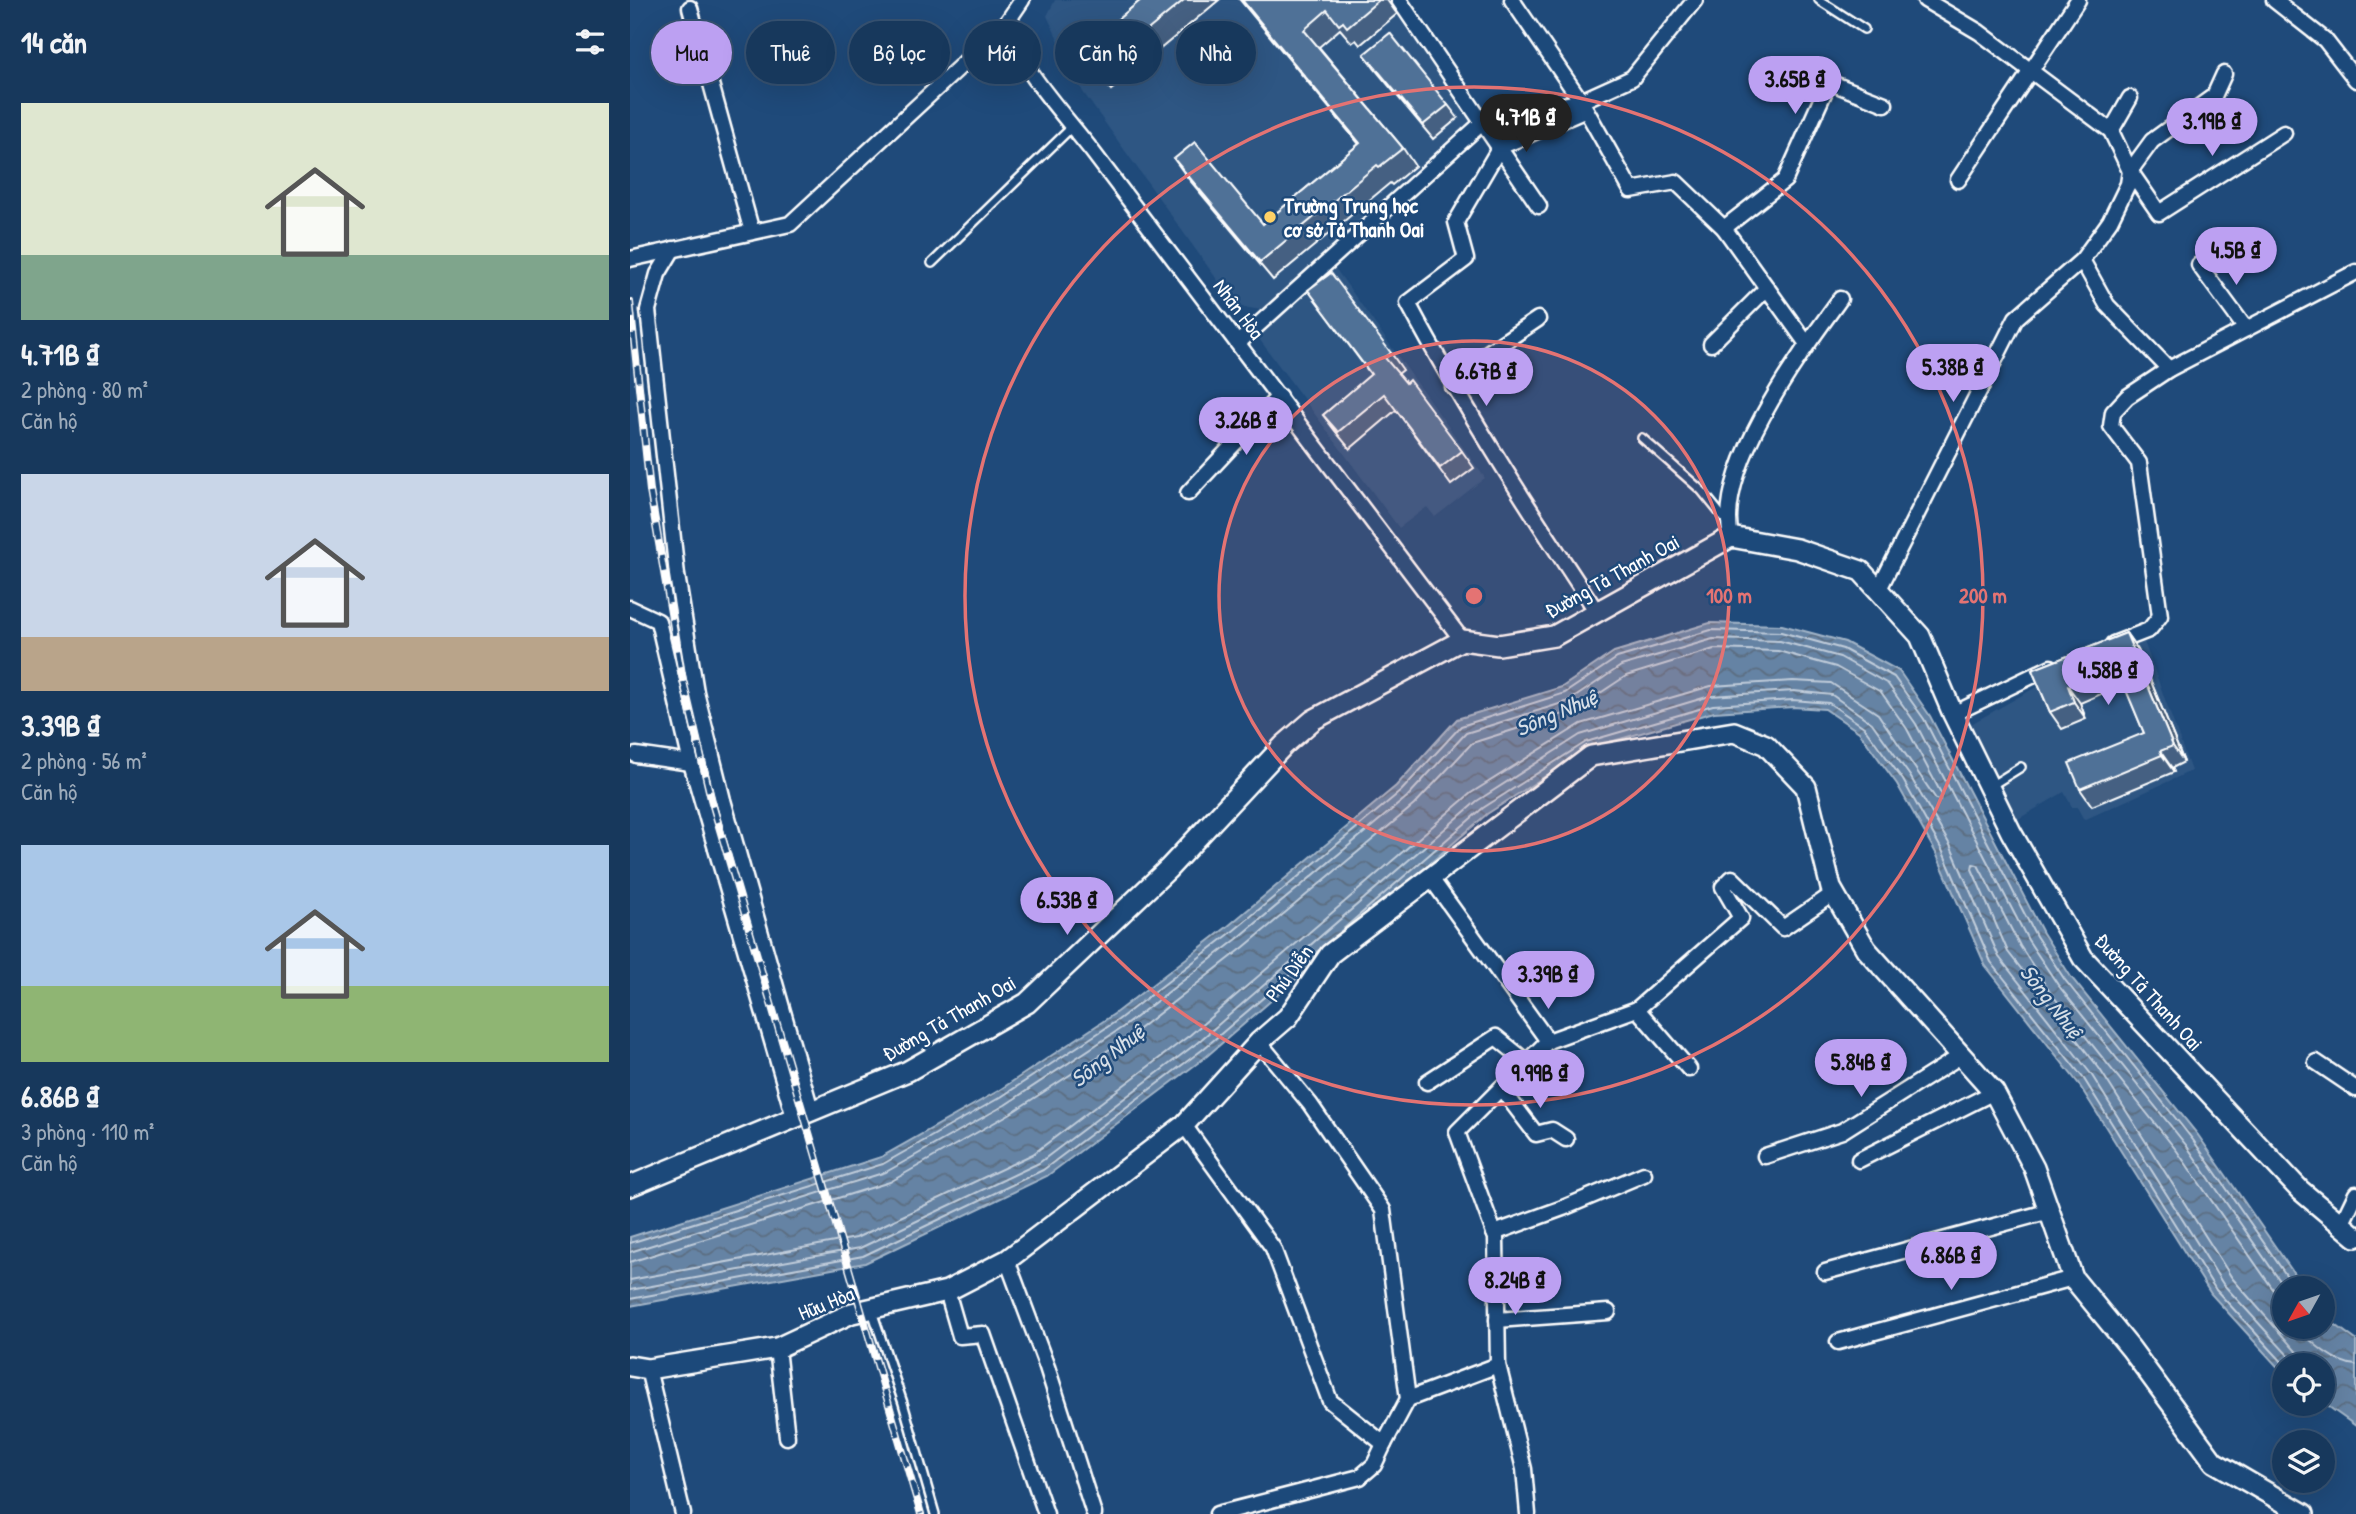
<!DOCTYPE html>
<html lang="vi">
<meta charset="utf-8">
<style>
:root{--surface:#17385c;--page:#203f62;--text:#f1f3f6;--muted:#9eacbb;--line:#365272;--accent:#bca0f2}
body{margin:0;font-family:"Patrick Hand",sans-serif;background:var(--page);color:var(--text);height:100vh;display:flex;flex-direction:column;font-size:26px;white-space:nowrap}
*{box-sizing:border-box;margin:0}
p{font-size:23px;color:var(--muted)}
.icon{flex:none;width:38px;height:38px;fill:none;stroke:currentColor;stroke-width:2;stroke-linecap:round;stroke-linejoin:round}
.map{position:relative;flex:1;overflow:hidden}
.details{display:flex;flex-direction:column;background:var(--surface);width:630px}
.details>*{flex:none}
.top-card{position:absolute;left:21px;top:21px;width:665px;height:63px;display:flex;gap:14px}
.needle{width:46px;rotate:230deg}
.tools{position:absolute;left:1642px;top:1276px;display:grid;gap:14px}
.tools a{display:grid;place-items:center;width:63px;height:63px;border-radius:50%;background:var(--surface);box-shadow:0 7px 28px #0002,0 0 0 2px var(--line);font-size:35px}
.price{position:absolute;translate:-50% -60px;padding:0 16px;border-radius:24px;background:var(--accent);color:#111;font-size:23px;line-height:46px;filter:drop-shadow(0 2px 4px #0008)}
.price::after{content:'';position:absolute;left:50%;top:42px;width:21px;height:16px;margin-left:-10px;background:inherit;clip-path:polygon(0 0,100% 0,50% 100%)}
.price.current{background:#222;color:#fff}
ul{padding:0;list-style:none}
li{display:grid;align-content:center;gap:14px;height:371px;padding:0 21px}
li span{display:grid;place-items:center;height:217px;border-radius:0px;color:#555}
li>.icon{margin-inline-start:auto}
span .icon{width:126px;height:126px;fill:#fffc;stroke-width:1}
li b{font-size:30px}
h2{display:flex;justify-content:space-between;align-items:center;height:84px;padding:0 21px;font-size:30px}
.pill{padding:0 24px;border-radius:32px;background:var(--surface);box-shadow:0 7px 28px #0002,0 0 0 2px var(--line);font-size:24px;line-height:63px}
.pill.current{background:var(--accent);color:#111}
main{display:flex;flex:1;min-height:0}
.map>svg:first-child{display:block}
</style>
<main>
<section class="details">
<h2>14 căn<svg class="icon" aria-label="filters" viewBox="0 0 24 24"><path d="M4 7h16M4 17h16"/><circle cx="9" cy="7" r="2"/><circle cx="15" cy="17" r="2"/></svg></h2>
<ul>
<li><span style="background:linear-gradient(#dfe7d0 70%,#7fa58c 0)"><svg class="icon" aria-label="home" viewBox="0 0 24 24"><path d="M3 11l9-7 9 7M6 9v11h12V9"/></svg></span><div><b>4.71B ₫</b><p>2 phòng · 80 m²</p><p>Căn hộ</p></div></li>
<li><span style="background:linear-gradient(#c9d6e8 75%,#b9a48a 0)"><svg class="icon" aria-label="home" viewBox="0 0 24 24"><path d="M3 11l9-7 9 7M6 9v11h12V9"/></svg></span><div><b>3.39B ₫</b><p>2 phòng · 56 m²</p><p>Căn hộ</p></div></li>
<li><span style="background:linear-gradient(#a9c7e8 65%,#8fb573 0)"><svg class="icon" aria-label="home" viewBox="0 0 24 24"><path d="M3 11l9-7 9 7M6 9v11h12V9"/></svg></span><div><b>6.86B ₫</b><p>3 phòng · 110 m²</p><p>Căn hộ</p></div></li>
</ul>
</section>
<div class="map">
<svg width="1726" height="1514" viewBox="0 0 1726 1514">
<defs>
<pattern id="water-waves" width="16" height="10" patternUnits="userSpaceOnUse" patternTransform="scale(1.75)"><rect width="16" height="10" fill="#6583a4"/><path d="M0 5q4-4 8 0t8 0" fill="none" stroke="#5b6d81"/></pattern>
</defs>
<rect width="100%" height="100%" fill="#1f4a7a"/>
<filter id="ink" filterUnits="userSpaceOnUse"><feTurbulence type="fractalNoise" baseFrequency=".0143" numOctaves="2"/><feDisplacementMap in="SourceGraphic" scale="14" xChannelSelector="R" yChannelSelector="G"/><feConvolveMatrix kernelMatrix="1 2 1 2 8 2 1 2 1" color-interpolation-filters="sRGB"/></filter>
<g filter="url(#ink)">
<g fill="#2e5683">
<polygon points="425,0 762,0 843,117 841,127 632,310 606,306 453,92 417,16"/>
<polygon points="705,268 855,478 805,517 797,507 769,528 627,336"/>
<polygon points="1513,639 1561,771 1454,820 1447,807 1442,807 1434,792 1385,821 1341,724 1401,690"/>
</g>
<polygon fill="url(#water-waves)" stroke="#a3b5c8" stroke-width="2" points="1080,623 1152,625 1215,642 1269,671 1300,716 1413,933 1441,977 1568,1135 1674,1288 1654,1288 1654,1326 1692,1326 1692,1315 1726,1340 1726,1426 1692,1402 1692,1365 1654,1365 1654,1374 1581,1294 1448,1083 1355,965 1306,853 1267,784 1229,732 1195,709 1163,707 1084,712 959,748 857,814 577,1056 417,1176 235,1263 0,1306 0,1237 251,1157 368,1091 484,1014 597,927 766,786 827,719 932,687 984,652"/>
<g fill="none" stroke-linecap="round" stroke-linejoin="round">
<g stroke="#c1cddb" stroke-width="2">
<polyline points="711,931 853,808 956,742 1083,705 1163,700 1199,703 1234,727 1273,780 1312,850 1361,962 1454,1079 1586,1290 1655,1365"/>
<polyline points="0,1243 253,1164 371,1097 488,1020 602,932 771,791 831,726 935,693 987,658 1081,630 1151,632 1213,649 1264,677 1294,719 1406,936 1435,980 1563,1140 1665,1288"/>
<polyline points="0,1252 256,1172 375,1105 493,1027 607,939 777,797 836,733 939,701 991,666 1083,639 1150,641 1210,657 1258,684 1286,724 1398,940 1428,985 1556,1145 1655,1288"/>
<polyline points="0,1262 260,1182 381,1113 500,1036 614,947 784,805 842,743 943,711 996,676 1084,649 1148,651 1206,667 1251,692 1277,729 1312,795 1310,800 1306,799 1248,714 1201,683 1163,681 1081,686 951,724 841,793 560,1035 403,1154 226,1238 0,1280"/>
<polyline points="0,1290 230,1248 409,1163 567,1043 847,801 950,735 1080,696 1164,691 1202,695 1242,723 1280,776 1320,845 1369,957 1461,1074 1593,1284 1667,1365"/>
<polyline points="0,1299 233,1256 413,1170 572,1050 689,950"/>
<polyline points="1654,1305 1547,1151 1420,992 1390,946 1348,865 1343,864 1342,869 1378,952 1469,1068 1602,1278 1678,1365"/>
<path d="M 1669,1326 C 1679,1343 1707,1364 1726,1365"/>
</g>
<defs>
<g id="lane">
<polyline points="1189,0 1234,29"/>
<polyline points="302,263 442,127"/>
<polyline points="1012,438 1072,491 1097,522"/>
<polyline points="1359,787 1391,767"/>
<polyline points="242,1311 273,1403 305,1514"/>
</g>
<g id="street">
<polyline points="769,0 909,206"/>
<polyline points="882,0 951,101 1001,190 1046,182 1094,228 1177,344"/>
<polyline points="1295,0 1349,32 1481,131 1500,171 1529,213 1654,133"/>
<polyline points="1644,0 1695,40 1726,80"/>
<polyline points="60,8 122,232"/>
<path d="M 375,25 C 394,73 430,110 462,151 L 832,640"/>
<path d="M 956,110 L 870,147 L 826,222 L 836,259 L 778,303 C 835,410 900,511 967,612"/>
<polyline points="1481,131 1500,98"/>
<polyline points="1328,180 1448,0"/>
<polyline points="1094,228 1155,180 1199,82 1255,104"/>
<polyline points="43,249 28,274 18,310 47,575 66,692 93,800 181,1110"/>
<polyline points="0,259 160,224 375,25 392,0"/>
<polyline points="1452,260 1477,305 1539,369"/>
<polyline points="1569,265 1616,329"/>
<polyline points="608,343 852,123 951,101 1002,78 1065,0"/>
<polyline points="1081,344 1137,288"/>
<polyline points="823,387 847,360 908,319"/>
<polyline points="558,493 649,396"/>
<path d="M 1101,537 C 1085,468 1170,354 1210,299"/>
<polyline points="1248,591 1386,318 1452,260 1480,221 1498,184 1500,171 1522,141 1584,96 1594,74"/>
<polyline points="0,608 28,621 61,763 164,1117"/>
<polyline points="1483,644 1519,630 1530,616 1509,463 1481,426 1483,412 1497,397 1539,369 1726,272"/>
<polyline points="1323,714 1421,667"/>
<polyline points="6,755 61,763"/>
<polyline points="800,877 918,1041 827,1132 866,1238 868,1365 894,1469 898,1514"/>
<polyline points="1007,1009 1059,1069"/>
<polyline points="918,1041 1007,1009 1111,918 1093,887 1102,878 1153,928 1204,893"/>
<polyline points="1686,1062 1726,1089"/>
<polyline points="797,1082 866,1037 898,1063"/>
<polyline points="871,1088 906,1134 922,1130 936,1139"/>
<polyline points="554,1125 643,1248 700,1401 754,1444 778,1399 753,1210 680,1104 629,1042"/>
<polyline points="1135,1156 1212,1131 1332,1055"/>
<polyline points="1229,1160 1364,1092"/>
<polyline points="1711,1225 1726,1194"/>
<polyline points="864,1233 933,1208 1014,1174"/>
<polyline points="377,1260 417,1367 464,1514"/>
<polyline points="1195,1272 1420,1211"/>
<polyline points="317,1291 330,1336 353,1334 416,1514"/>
<polyline points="867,1320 978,1312"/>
<polyline points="1208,1342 1443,1278"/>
<polyline points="147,1348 157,1437"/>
<polyline points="18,1369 53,1514"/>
<polyline points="778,1399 868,1365"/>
<polyline points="587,1514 730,1477 744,1465 754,1444"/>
</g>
<g id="secondary">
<polyline points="0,1186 278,1071 397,1003 538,869 654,745 683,720 832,640 869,645 924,636 1101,537 1167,549 1231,571 1290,636 1323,714 1381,832 1453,958 1670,1190 1726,1237"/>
<polyline points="0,1366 18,1369 147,1348 222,1313 317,1291 377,1260 554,1125 629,1042 658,1017 700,954 961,756 1104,732 1136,745 1176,787 1201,888 1236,949 1364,1092 1404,1168 1443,1278 1501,1349 1584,1462 1674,1514"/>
</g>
</defs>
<use href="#lane" stroke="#fff" stroke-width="12"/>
<use href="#street" stroke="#fff" stroke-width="19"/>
<use href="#secondary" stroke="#fff" stroke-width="24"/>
<use href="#lane" stroke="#1f4a7a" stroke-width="7"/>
<use href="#street" stroke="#1f4a7a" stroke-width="14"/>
<use href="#secondary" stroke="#1f4a7a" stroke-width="19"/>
<defs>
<polyline id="rail" points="0,302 20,491 51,671 81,799 291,1514"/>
</defs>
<use href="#rail" stroke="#fff" stroke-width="8"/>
<use href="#rail" stroke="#1f4a7a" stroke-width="5" stroke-dasharray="16" stroke-linecap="butt"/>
</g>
<g fill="#456182" stroke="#fff" stroke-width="2">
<polygon points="511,0 589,0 481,90 463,69 451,50"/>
<polygon points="610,0 757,0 767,14 730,45 726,40 722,43 710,29 689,47 773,148 785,166 762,185 760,183 643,280 557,177 544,159 633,224 729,144"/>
<polygon points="734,54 818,105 828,118 803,139 744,68"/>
<polygon points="678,290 761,353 773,370 768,374 832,451 844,468 821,485 766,410 720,449 705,431 693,415 741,375"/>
<polygon points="1496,633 1508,650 1554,762 1542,768 1544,772 1462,806 1450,789 1514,733 1494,684 1450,703 1456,719 1432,729 1420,712 1402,670"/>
</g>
<g fill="#384f6a" stroke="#fff" stroke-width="2">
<polygon points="1496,633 1508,650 1554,762 1543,746"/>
<polygon points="1438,686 1450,703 1456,719 1444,702"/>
<polygon points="1530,751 1542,768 1544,772 1532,755"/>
</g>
<g fill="#507197" stroke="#fff" stroke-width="2">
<polygon points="511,0 554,0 468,71 451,50"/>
<polygon points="612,0 749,0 717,27 713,22 709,25 697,10 674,30 773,148 749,167 747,165 630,262 544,159 565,142 633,224 730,143"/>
<polygon points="760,33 818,105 793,125 734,54"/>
<polygon points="701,273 761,353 755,358 776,383 779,380 832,451 810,468 754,394 708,432 693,415 741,374 678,290"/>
<polygon points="1496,633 1543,746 1530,751 1532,755 1450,789 1439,763 1514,733 1486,666 1438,686 1444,702 1420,712 1402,670"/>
</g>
</g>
<circle cx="844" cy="596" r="255" fill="#e47373" fill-opacity=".12"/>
<g fill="none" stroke="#e47373" stroke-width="3.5">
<circle cx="844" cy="596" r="255"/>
<circle cx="844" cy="596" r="509"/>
</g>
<circle fill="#ffd166" stroke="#1f4a7a" stroke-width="2.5" cx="640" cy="217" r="7"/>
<g text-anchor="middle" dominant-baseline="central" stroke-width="5" stroke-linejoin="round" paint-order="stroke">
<g font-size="21" font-weight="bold" fill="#fff" stroke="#1f4a7a" text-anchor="start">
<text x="654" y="205">Trường Trung học<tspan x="654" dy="24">cơ sở Tả Thanh Oai</tspan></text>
</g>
<g font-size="21" fill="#fff" stroke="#1f4a7a">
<text transform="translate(609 309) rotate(53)">Nhân Hòa</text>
<text transform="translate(982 576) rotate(-29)">Đường Tả Thanh Oai</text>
<text transform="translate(659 973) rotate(-54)">Phú Diễn</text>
<text transform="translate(1519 992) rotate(48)">Đường Tả Thanh Oai</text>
<text transform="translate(319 1018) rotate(-30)">Đường Tả Thanh Oai</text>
<text transform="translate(196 1303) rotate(-22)">Hữu Hòa</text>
</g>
<g font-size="23" font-style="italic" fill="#d8e0e8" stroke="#1f4a7a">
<text transform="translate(926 712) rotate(-23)">Sông Nhuệ</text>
<text transform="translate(1422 1001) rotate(52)">Sông Nhuệ</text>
<text transform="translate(477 1055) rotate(-38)">Sông Nhuệ</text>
</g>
</g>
<circle cx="844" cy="596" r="10" fill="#e47373" stroke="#1f4a7a" stroke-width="3.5"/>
<g font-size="21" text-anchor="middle" font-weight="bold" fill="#e47373" stroke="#1f4a7a" stroke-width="5" stroke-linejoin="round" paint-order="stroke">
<text x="1099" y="603">100 m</text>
<text x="1353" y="603">200 m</text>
</g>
</svg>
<div class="tools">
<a><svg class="needle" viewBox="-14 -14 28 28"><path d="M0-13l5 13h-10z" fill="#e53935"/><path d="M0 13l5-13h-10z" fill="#9eacbb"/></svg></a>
<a><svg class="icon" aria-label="locate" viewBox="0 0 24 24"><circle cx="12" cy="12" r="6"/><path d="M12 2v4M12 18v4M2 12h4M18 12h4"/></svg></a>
<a><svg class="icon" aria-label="layers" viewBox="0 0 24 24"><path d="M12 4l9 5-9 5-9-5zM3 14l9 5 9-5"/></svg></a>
</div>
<b class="price" style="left:1165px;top:116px">3.65B ₫</b>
<b class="price current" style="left:896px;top:154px">4.71B ₫</b>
<b class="price" style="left:1582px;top:158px">3.19B ₫</b>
<b class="price" style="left:1606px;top:287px">4.5B ₫</b>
<b class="price" style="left:1323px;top:404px">5.38B ₫</b>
<b class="price" style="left:856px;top:408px">6.67B ₫</b>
<b class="price" style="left:616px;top:457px">3.26B ₫</b>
<b class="price" style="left:1478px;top:707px">4.58B ₫</b>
<b class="price" style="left:437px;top:937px">6.53B ₫</b>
<b class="price" style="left:918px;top:1011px">3.39B ₫</b>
<b class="price" style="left:1231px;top:1099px">5.84B ₫</b>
<b class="price" style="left:910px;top:1110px">9.99B ₫</b>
<b class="price" style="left:1321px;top:1292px">6.86B ₫</b>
<b class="price" style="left:885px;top:1317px">8.24B ₫</b>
<div class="top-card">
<a class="pill current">Mua</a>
<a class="pill">Thuê</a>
<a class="pill">Bộ lọc</a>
<a class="pill">Mới</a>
<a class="pill">Căn hộ</a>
<a class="pill">Nhà</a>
</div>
</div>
</main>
